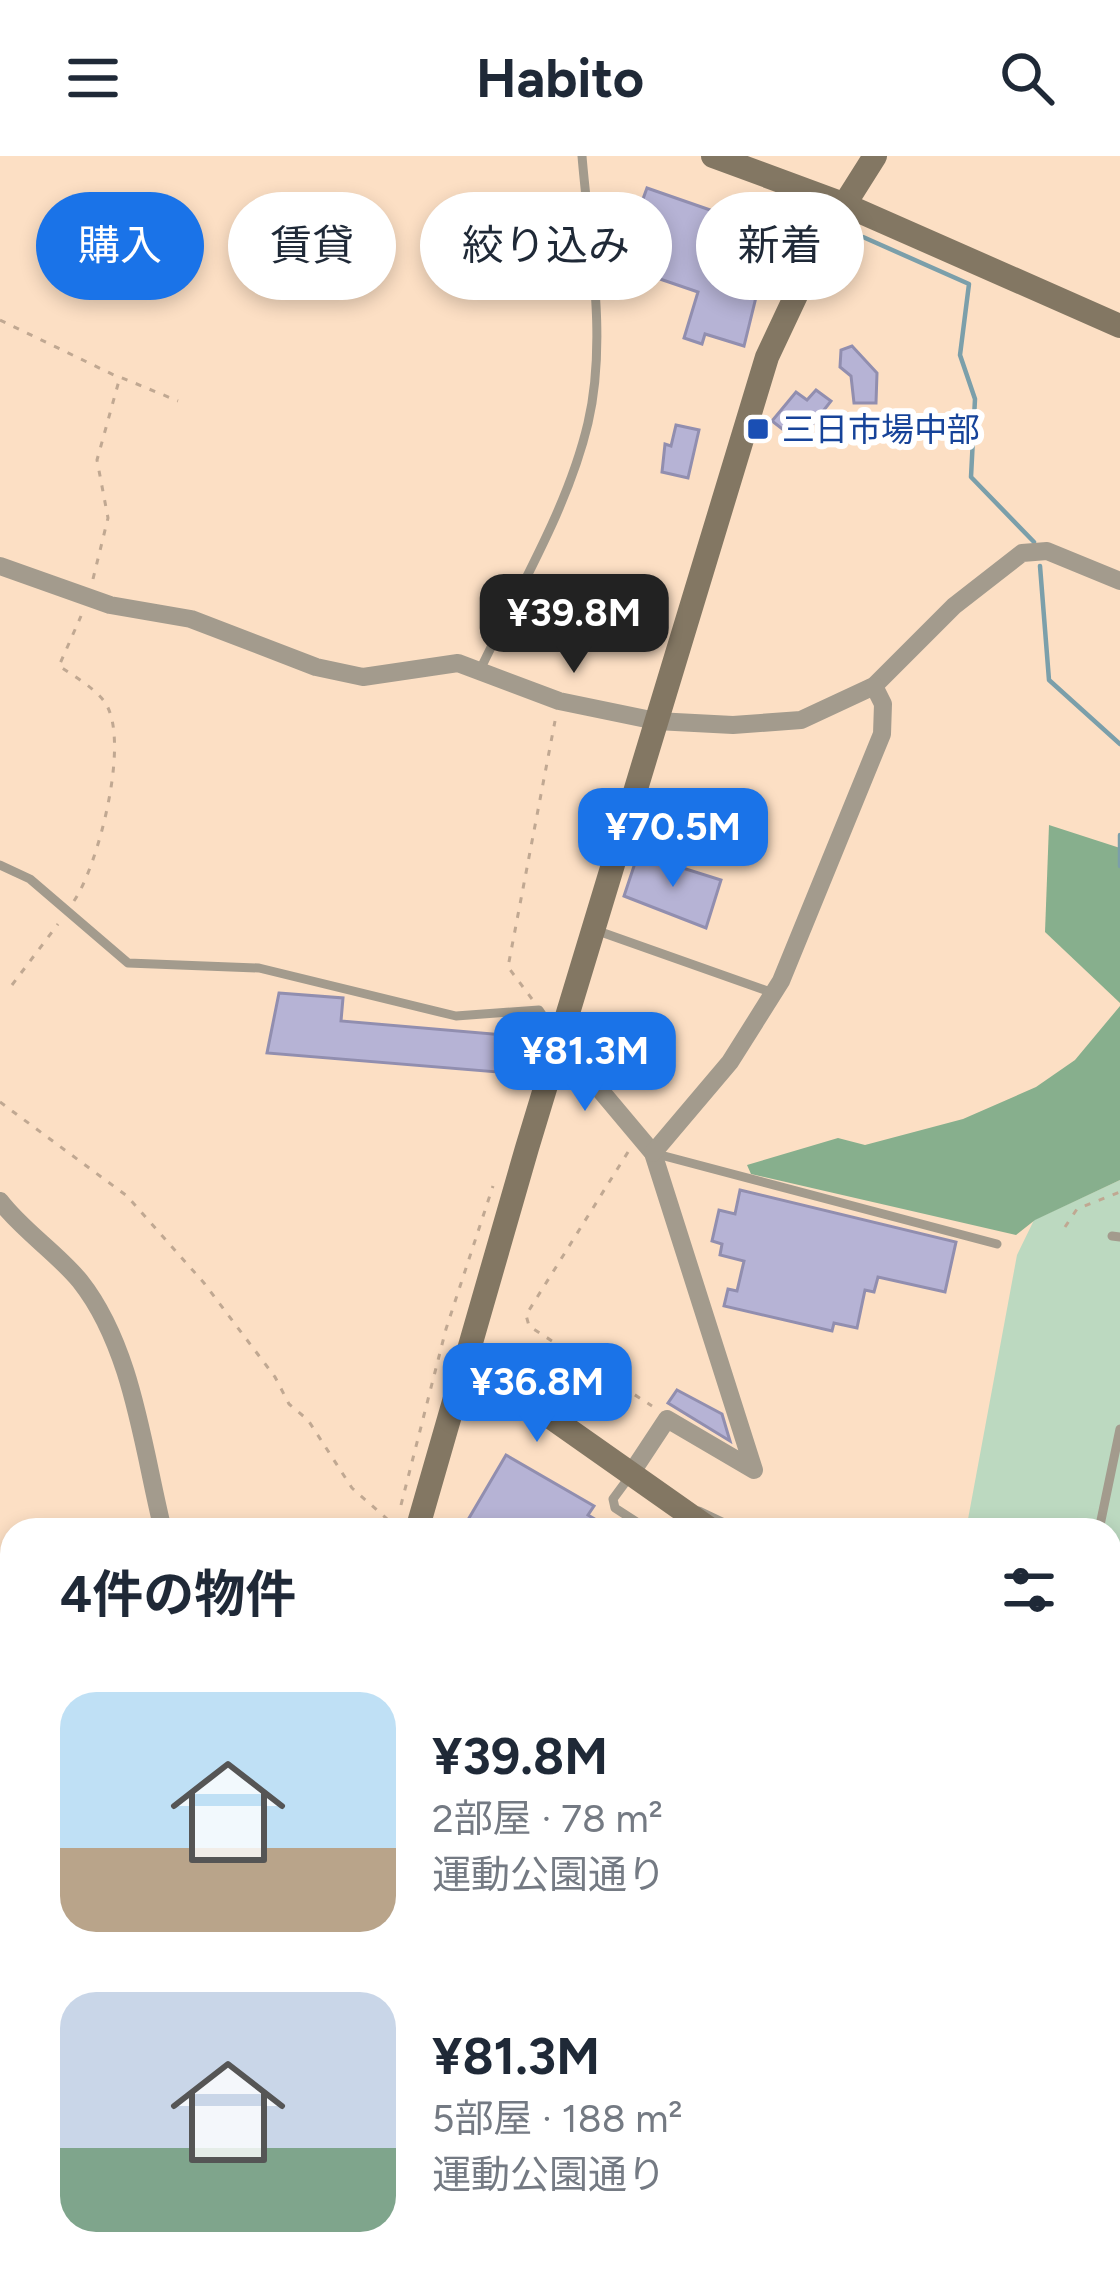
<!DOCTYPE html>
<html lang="ja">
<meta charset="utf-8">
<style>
:root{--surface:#fff;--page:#f2f2f3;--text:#1f2937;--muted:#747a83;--accent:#1a73e8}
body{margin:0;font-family:Figtree,"Noto Sans JP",sans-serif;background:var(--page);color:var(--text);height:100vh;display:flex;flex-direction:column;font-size:45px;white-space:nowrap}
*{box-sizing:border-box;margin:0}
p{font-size:39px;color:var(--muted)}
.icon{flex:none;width:66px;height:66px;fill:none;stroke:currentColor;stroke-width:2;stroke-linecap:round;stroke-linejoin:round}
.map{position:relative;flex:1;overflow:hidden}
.details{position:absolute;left:0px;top:1362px;width:1122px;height:768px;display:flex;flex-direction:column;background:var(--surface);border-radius:36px 36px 0 0;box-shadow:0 6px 18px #0003}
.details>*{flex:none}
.hud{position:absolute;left:36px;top:36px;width:1050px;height:108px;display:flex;gap:24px}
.price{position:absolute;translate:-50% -102px;padding:0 27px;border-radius:24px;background:var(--accent);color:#fff;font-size:39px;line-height:78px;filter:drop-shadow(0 3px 6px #0008)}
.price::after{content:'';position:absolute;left:50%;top:72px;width:36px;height:27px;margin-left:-18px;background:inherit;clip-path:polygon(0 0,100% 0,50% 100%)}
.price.on{background:#222;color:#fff}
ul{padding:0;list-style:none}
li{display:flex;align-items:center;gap:36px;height:300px;padding:0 60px}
li span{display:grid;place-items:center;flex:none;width:336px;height:240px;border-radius:36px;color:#555}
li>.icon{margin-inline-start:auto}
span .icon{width:144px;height:144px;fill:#fffc;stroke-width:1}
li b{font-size:51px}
h2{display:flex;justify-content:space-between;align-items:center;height:144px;padding:0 60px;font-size:51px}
.tag{padding:0 42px;border-radius:54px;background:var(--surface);box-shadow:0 6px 18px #0003;font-size:42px;line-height:108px}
.tag.on{background:var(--accent);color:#fff}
header{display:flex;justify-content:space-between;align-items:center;height:156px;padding:0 60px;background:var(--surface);font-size:54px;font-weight:700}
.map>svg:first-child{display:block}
</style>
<header><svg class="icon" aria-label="menu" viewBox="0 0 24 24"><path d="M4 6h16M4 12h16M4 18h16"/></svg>Habito<svg class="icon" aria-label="search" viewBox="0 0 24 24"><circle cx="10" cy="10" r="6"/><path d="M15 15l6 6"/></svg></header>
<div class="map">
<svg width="1120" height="2130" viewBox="0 0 1120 2130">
<rect width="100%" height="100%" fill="#fcdfc4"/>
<polygon fill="#bcd9c0" points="1120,1024 1120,2130 1082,2130 1074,2118 1110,2118 1110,1374 966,1374 1017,1099 1034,1064"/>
<g fill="#87af8d">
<polygon points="1049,669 1120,692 1120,847 1045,776"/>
<polygon points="1120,850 1120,1024 1035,1064 1016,1079 751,1018 747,1009 838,982 865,989 963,963 1036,931 1075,904"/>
<polygon points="741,2118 849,2118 854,2130 742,2130"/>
</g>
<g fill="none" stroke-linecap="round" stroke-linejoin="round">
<g stroke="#7b9faa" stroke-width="4.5">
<polyline points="863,81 969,128 960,199 975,243 971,321 1034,386"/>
<polyline points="1040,410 1049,524 1120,588"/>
<polyline points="1120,679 1120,710"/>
</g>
</g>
<g fill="#b6b3d5" stroke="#918eaf" stroke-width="3">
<polygon points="647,32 759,71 752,90 783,100 767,126 760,125 744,190 705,178 702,188 684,182 698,136 619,109"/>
<polygon points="852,190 877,217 876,247 854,247 851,220 840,211 841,194"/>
<polygon points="816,234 831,245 799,286 772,265 796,236 807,244"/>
<polygon points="676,269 699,274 688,322 662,316 665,288 671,290"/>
<polygon points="638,698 721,724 706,772 624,740"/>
<polygon points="279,837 343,842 341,865 526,881 524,904 498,902 497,916 267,897"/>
<polygon points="740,1034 956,1086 945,1136 878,1121 874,1136 865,1134 857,1172 834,1167 832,1175 724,1150 728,1133 737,1135 744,1105 720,1099 722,1088 712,1085 719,1054 735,1058"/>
<polygon points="677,1234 722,1258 730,1285 668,1247"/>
<polygon points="506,1299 594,1350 588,1359 613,1374 462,1374"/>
</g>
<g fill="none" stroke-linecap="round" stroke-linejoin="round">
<g stroke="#c0a892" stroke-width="3" stroke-dasharray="6 9" stroke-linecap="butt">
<polyline points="0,164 118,221"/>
<polyline points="93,423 108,362 97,304 120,221 178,245"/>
<path d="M 74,745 C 98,710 132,582 104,545 C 93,531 74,520 59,510 L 81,460"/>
<polyline points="12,829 58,768"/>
<polyline points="532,843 508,811 555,565"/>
<polyline points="0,946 127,1040 204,1127 275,1221 289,1248 308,1264 352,1332 395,1370"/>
<polyline points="628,996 526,1159 529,1170 652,1250"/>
<polyline points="1065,1071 1077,1053 1120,1036"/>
<polyline points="401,1349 446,1173 493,1030"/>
<polyline points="1110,1489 1120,1487"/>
<polyline points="1110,1499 1120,1512"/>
<polyline points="1110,1567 1120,1560"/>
<polyline points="1110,1602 1120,1604"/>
<polyline points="0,1712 12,1725"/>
<polyline points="40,2130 43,2118"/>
</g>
<g stroke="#a39b8d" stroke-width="9">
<path d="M 481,512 C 518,434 568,352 588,267 C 608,182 589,86 582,0"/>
<polyline points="0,709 30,723 128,807 259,812 456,860 539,854 557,881"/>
<polyline points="598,775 773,837"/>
<polyline points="653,997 997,1088"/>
<polyline points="1112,1080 1120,1081"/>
<polyline points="630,1320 613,1343 615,1352 649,1374"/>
<polyline points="699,1355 739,1374"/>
<polyline points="1099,1374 1120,1273"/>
<polyline points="1110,1453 1120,1456"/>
<polyline points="0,2040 2,2042"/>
</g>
<g stroke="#a39b8d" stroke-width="18">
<polyline points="0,410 110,449 191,463 316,511 363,521 458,507 559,545 656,565 733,569 801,564 874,530 954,450 1022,397 1047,395 1120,425"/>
<polyline points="559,885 653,997 754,1314 667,1263 630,1319"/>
<polyline points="653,997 730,906 781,825 882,578 883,548 874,530"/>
<path d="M 0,1045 C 23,1075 56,1096 80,1125 C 133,1192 143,1294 163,1374"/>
<polyline points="0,1468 12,1490"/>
<polyline points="0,1619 12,1598"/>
<polyline points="550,2118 558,2130"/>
<polyline points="1060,2118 1068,2130"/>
<polyline points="1010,2130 1011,2118"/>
</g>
<g stroke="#837763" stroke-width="24">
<polyline points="713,0 843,48 1120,170"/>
<polyline points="463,1225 549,1260 711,1374"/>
<polyline points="417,1374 527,992 767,201 822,84 875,0"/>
<polyline points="366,2118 368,2130"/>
</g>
</g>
<rect fill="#1a4fb4" stroke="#fff" stroke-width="4.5" x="746" y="261" width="24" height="24" rx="6"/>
<g text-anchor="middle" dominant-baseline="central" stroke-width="12" stroke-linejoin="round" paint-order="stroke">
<g font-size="33" fill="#164399" stroke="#fff" text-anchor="start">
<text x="782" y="273">三日市場中部</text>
</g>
</g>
</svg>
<b class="price on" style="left:574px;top:520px">¥39.8M</b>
<b class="price" style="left:673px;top:734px">¥70.5M</b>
<b class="price" style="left:585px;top:958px">¥81.3M</b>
<b class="price" style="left:537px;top:1289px">¥36.8M</b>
<div class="hud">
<a class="tag on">購入</a>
<a class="tag">賃貸</a>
<a class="tag">絞り込み</a>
<a class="tag">新着</a>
</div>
<section class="details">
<h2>4件の物件<svg class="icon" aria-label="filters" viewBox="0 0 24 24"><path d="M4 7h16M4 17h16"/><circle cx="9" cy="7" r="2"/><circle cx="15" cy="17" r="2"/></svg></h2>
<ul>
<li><span style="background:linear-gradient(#bfe0f5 65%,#b9a48a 0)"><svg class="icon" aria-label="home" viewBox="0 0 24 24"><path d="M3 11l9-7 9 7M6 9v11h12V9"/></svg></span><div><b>¥39.8M</b><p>2部屋 · 78 m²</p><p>運動公園通り</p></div></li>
<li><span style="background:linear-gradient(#c9d6e8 65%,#7fa58c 0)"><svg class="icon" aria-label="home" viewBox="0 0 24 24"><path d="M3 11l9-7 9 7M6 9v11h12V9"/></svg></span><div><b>¥81.3M</b><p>5部屋 · 188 m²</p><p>運動公園通り</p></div></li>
</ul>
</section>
</div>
